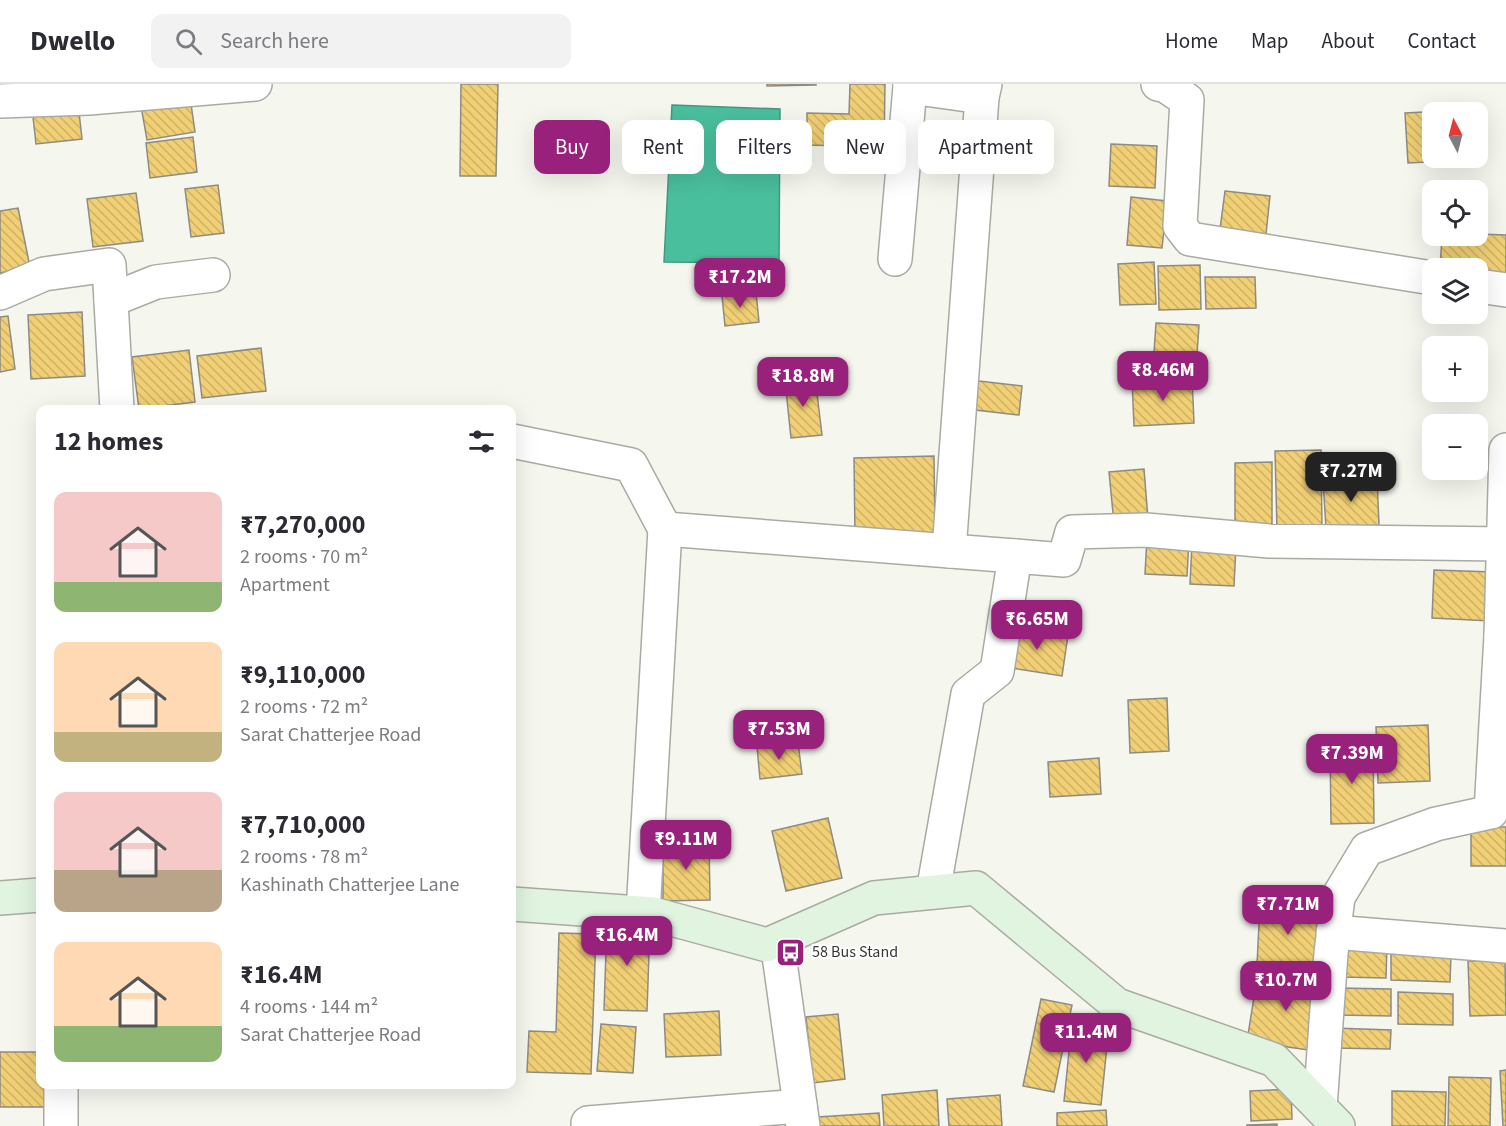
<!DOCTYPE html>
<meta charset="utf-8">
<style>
:root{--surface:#fff;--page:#f2f2f3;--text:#2b2b33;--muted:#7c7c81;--line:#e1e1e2;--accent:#98217c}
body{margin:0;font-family:"Source Sans 3",sans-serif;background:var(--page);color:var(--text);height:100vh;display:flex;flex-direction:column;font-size:22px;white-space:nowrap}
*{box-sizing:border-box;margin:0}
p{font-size:20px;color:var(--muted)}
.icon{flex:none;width:33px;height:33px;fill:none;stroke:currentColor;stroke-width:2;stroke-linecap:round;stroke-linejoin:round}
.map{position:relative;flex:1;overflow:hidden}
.details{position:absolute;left:36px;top:321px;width:480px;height:684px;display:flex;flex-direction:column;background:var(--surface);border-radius:12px;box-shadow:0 6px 24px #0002}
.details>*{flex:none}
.banner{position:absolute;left:534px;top:36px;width:570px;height:54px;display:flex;gap:12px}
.needle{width:39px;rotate:353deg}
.controls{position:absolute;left:1422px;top:18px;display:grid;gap:12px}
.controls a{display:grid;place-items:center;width:66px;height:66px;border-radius:12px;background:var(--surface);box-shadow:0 6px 24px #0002;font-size:30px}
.price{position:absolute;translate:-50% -51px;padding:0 14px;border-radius:12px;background:var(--accent);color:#fff;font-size:20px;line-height:39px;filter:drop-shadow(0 2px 3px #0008)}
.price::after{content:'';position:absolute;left:50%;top:36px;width:18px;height:14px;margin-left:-9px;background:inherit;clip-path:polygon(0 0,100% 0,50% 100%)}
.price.current{background:#222;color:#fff}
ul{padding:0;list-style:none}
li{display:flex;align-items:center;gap:18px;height:150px;padding:0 18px}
li span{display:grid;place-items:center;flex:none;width:168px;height:120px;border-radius:12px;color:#555}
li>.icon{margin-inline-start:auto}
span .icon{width:72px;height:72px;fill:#fffc;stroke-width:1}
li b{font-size:26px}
h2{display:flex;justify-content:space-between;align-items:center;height:72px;padding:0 18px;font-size:26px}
.pill{padding:0 21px;border-radius:12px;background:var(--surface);box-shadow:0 6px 24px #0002;font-size:21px;line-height:54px}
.pill.current{background:var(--accent);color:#fff}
header{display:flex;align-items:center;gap:36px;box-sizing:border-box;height:84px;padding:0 30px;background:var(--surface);border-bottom:2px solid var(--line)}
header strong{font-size:28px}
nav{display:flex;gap:33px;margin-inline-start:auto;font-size:21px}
.search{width:420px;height:54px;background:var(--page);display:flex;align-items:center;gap:15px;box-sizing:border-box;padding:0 21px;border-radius:12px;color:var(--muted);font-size:22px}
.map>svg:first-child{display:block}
</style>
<header>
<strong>Dwello</strong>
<div class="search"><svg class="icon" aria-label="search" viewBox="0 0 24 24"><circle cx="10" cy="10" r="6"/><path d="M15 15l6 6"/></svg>Search here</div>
<nav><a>Home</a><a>Map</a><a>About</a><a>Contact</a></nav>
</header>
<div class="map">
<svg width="1506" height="1042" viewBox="0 0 1506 1042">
<defs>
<pattern id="building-back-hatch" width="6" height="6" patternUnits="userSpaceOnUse" patternTransform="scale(1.5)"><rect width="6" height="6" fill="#f0cf75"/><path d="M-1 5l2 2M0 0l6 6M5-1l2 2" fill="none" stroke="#cfb266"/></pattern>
</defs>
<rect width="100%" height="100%" fill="#f5f6ee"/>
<polygon fill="#4abf9e" stroke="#45977f" stroke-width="1.5" points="672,21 780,25 779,179 664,178"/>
<g fill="url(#building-back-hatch)" stroke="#8e8b83" stroke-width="1.5">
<polygon points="461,0 498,0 496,92 460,92"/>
<polygon points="767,0 816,0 816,1 767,2"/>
<polygon points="850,0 885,0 884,63 807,61 807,29 849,30"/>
<polygon points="190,13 195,48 147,56 141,22"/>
<polygon points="78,19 82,55 36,60 32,24"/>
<polygon points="1444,27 1445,28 1432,28 1432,74 1447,74 1447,77 1408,79 1405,29"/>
<polygon points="193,53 197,88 150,94 146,59"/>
<polygon points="1111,60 1157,62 1155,104 1109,102"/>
<polygon points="218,101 224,149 191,153 185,105"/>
<polygon points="1225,107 1270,112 1266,150 1220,145"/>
<polygon points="136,109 143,157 93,163 87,115"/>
<polygon points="1131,113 1167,117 1162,164 1127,161"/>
<polygon points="18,124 30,183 0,189 0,127"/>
<polygon points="1478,150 1506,151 1506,190 1478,189 1478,184 1440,184 1442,152 1478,152"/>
<polygon points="1154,178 1156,220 1120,221 1118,180"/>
<polygon points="1200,181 1201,225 1159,226 1158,182"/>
<polygon points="1205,193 1255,193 1256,224 1206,225"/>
<polygon points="756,208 759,238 725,242 722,212"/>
<polygon points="82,228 85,292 31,295 28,231"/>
<polygon points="8,232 15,285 0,288 0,233"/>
<polygon points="1156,239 1199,241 1197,270 1154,268"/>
<polygon points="261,264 266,307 202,314 197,272"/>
<polygon points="189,266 195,318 139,325 132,273"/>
<polygon points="815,293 822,351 791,354 785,297"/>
<polygon points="1192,293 1194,339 1134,342 1132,296"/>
<polygon points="970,296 1022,302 1019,331 967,325"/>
<polygon points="1321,366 1322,445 1277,446 1275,367"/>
<polygon points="934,372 935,452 855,454 854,374"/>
<polygon points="1272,378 1272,440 1235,440 1235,379"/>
<polygon points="1144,385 1148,435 1114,439 1109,388"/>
<polygon points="1377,394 1379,441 1326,444 1323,396"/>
<polygon points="1147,454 1189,456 1187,492 1145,490"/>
<polygon points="1192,459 1236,461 1234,502 1190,500"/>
<polygon points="1434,486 1493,488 1491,537 1432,534"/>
<polygon points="1012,542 1068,551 1062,592 1005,583"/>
<polygon points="1167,614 1169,667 1130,669 1128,616"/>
<polygon points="1428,641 1430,697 1378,699 1376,643"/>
<polygon points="798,659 802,690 760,695 757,663"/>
<polygon points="1330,663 1373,663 1374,739 1331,740"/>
<polygon points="1099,674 1101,710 1050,713 1048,678"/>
<polygon points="828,734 842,794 786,807 772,747"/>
<rect x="1471" y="743" width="35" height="39"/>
<polygon points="709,757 710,816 663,817 663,758"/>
<polygon points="1260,819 1320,822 1317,884 1257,881"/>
<polygon points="607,839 650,841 647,927 604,926"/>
<polygon points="559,849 596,850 591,990 527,988 529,947 556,948"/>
<polygon points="1342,858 1387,859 1386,894 1340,893"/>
<polygon points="1391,870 1451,871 1450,898 1391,896"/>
<polygon points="1505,876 1506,931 1470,932 1468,877"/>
<polygon points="1258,888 1326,899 1315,967 1247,957"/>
<polygon points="1338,904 1391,905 1391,932 1337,931"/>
<polygon points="1398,908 1453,910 1453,941 1398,940"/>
<polygon points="1041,915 1072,921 1054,1008 1023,1002"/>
<polygon points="719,927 721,971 666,973 664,930"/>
<polygon points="838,930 845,995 813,999 806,933"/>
<polygon points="1072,938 1109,942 1101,1021 1064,1017"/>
<polygon points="601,940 636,943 633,989 597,987"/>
<polygon points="1333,944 1391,946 1390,965 1333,964"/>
<polygon points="0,968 40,968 40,1000 47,1000 47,1023 0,1023"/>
<polygon points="1506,986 1506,1042 1503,1042 1500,987"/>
<polygon points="1449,993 1491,994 1490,1042 1448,1042"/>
<polygon points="1291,1005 1292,1035 1251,1037 1250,1007"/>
<polygon points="937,1006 939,1042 884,1042 882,1011"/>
<polygon points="1392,1007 1446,1008 1445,1042 1392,1042"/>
<polygon points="1000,1011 1002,1042 949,1042 947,1015"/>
<polygon points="1106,1026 1107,1042 1057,1042 1057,1029"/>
<polygon points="879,1029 880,1042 818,1042 818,1033"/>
<polygon points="1277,1040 1277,1042 1247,1042 1247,1041"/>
</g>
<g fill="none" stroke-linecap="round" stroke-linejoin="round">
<defs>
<g id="street">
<polyline points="910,0 910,3 982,13"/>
<polyline points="1158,0 1166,2 1187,16 1180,142 1190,155 1432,194"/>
<polyline points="0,17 89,14 255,0"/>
<polyline points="895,175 910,3"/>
<polyline points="1478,202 1506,206"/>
<polyline points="0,209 44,190 109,181 117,326"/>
<polyline points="111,216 156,198 213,191"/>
<polyline points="512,357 631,381 665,445"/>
<polyline points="1506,366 1501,552 1506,552"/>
<polyline points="949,467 982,13 985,0"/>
<polyline points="933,808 968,610 997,587 1015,472 1064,476 1072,448 1146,446 1269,457 1504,460"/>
<polyline points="643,829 665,445 1015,472"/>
<polyline points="1333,848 1506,862"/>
<polyline points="777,857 803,1042"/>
<polyline points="1320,1023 1331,869 1338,813 1367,765 1436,740 1491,728 1501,552"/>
<polyline points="588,1039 800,1022"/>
<polyline points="61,1042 61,1000"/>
</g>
<g id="secondary">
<polyline points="0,814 40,811"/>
<polyline points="512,820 653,830 767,861 874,814 976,804 1117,921 1274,976 1338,1042"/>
</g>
</defs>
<use href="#street" stroke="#a9aba3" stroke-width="36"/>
<use href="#secondary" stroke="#a9aba3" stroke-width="36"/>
<use href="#street" stroke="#fff" stroke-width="33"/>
<use href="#secondary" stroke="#e0f4e0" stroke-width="33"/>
</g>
<defs>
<symbol id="bus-square" viewBox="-11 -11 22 22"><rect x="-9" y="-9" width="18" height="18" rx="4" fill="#98217c" stroke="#fff"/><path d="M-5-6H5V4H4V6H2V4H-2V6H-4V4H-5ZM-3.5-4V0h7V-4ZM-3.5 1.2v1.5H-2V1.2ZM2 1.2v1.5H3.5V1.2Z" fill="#fff"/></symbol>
</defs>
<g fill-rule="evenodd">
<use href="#bus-square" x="774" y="852" width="33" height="33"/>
</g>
<g text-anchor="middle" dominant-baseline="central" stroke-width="4.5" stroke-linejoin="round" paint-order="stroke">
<g font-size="16" fill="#383936" stroke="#fff" text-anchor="start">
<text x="812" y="868">58 Bus Stand</text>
</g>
</g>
</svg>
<div class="controls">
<a><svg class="needle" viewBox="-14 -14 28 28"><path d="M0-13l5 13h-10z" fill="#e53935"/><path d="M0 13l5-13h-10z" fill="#7c7c81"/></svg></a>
<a><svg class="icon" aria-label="locate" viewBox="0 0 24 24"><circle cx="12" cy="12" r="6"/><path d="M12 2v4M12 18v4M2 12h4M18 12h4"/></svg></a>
<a><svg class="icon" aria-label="layers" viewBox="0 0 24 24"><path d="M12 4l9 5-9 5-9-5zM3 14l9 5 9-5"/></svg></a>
<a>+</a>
<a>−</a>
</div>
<b class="price" style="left:740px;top:225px">₹17.2M</b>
<b class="price" style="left:1163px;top:318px">₹8.46M</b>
<b class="price" style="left:803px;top:324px">₹18.8M</b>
<b class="price current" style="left:1351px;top:419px">₹7.27M</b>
<b class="price" style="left:1037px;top:567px">₹6.65M</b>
<b class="price" style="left:779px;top:677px">₹7.53M</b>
<b class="price" style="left:1352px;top:701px">₹7.39M</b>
<b class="price" style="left:686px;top:787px">₹9.11M</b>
<b class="price" style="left:1288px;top:852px">₹7.71M</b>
<b class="price" style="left:627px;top:883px">₹16.4M</b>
<b class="price" style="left:1286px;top:928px">₹10.7M</b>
<b class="price" style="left:1086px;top:980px">₹11.4M</b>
<div class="banner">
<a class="pill current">Buy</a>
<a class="pill">Rent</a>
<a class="pill">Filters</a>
<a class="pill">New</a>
<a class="pill">Apartment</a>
</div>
<section class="details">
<h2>12 homes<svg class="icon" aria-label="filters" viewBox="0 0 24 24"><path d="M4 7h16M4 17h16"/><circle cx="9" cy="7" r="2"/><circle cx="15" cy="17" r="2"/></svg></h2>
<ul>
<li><span style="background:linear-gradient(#f6c9c9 75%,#8fb573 0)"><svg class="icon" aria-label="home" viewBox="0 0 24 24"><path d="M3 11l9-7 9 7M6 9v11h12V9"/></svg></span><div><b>₹7,270,000</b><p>2 rooms · 70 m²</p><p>Apartment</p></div></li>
<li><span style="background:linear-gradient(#ffd9b3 75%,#c2b280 0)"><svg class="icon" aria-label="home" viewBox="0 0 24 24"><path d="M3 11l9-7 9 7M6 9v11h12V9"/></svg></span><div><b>₹9,110,000</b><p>2 rooms · 72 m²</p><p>Sarat Chatterjee Road</p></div></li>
<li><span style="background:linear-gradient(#f6c9c9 65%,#b9a48a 0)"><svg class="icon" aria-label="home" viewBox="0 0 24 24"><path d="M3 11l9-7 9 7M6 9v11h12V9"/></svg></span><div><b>₹7,710,000</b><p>2 rooms · 78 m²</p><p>Kashinath Chatterjee Lane</p></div></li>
<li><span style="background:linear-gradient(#ffd9b3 70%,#8fb573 0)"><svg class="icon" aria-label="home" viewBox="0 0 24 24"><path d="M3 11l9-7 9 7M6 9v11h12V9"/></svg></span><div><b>₹16.4M</b><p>4 rooms · 144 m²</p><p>Sarat Chatterjee Road</p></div></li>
</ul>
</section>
</div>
